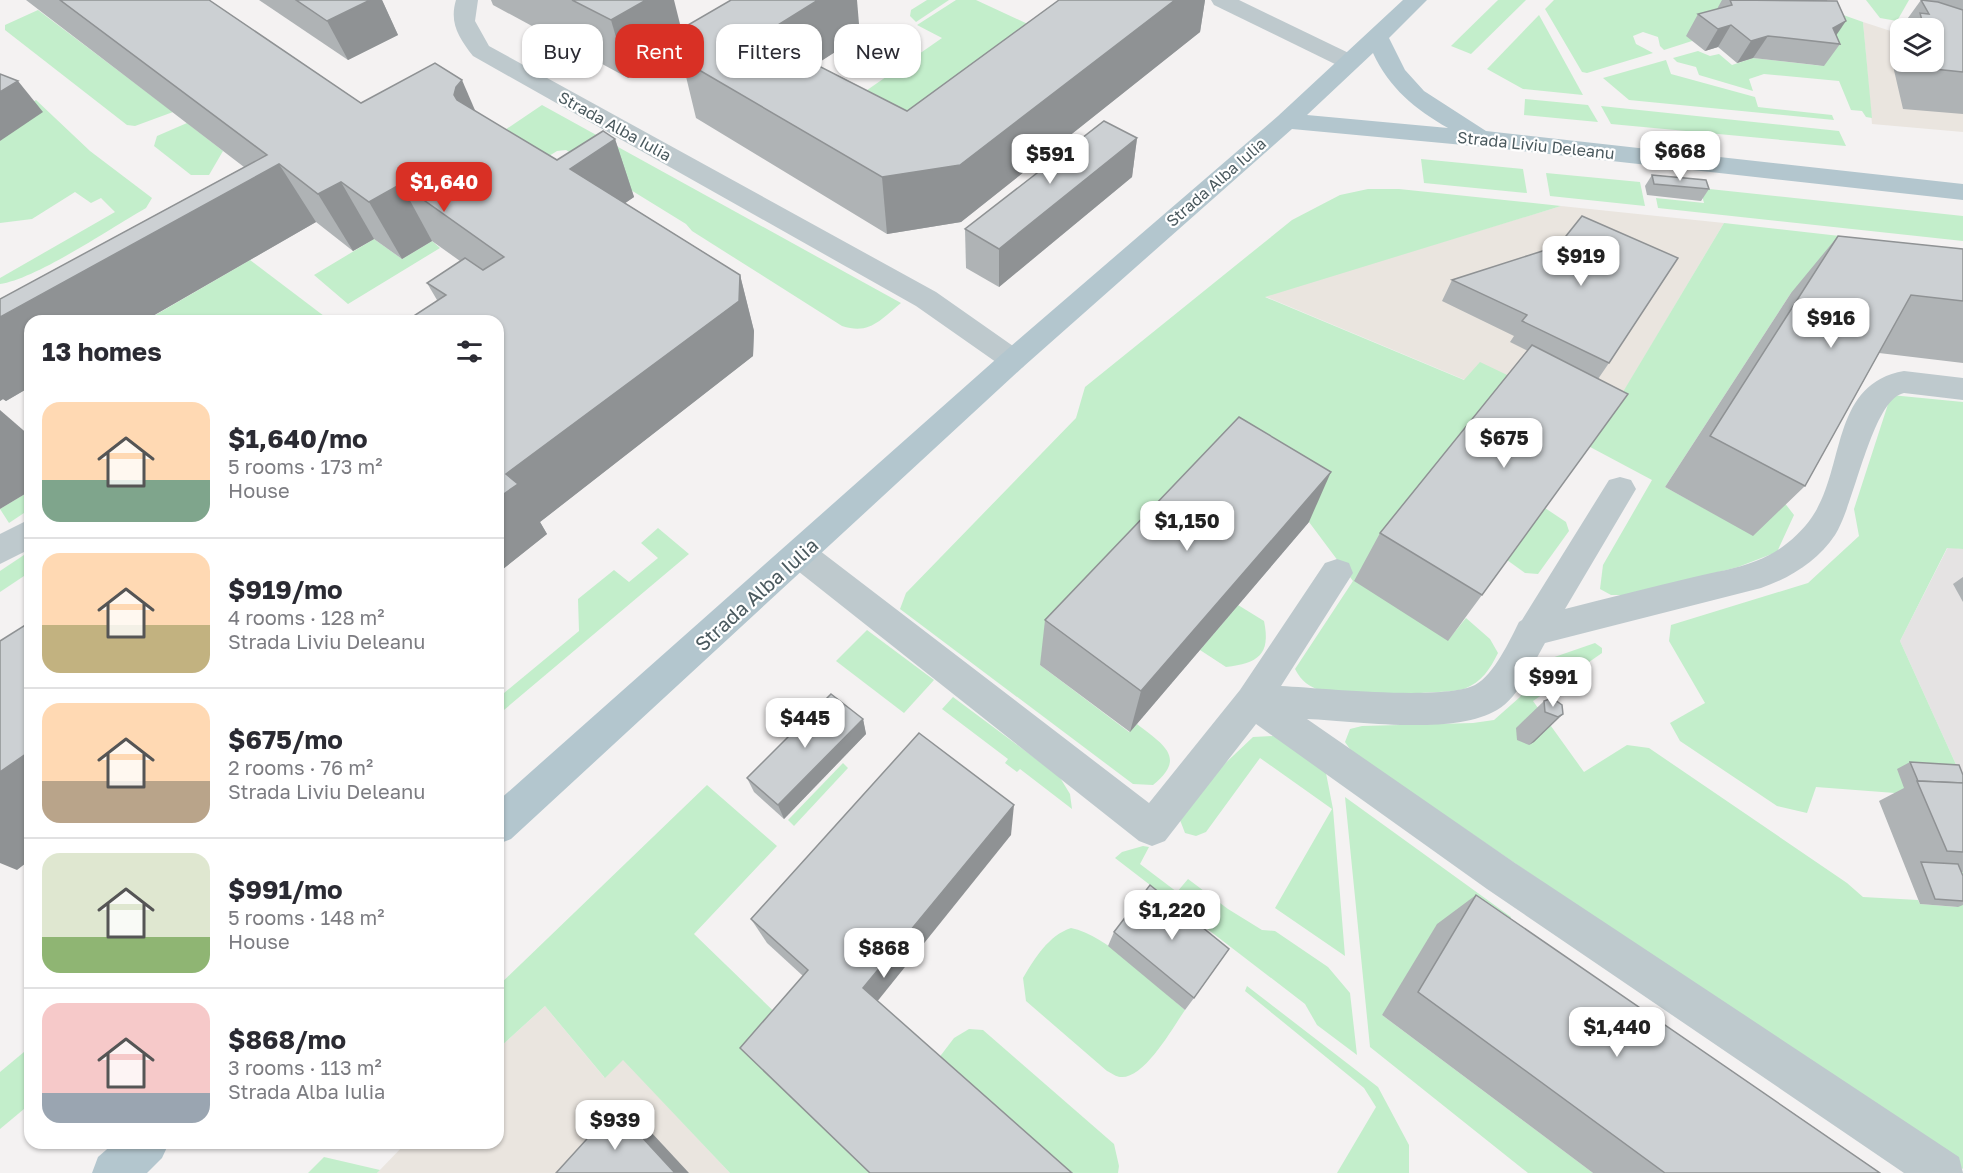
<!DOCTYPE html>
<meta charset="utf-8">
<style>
:root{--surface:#fff;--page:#f2f2f3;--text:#2b2b33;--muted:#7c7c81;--line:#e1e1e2;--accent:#d93025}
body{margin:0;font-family:"Golos Text",sans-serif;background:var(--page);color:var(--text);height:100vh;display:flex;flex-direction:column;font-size:22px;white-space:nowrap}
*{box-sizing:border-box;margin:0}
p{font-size:20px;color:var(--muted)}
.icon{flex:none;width:33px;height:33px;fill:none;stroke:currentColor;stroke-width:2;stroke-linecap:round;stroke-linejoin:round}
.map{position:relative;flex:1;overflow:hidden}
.drawer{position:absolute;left:24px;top:315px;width:480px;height:834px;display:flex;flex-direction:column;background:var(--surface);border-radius:18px;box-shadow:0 2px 4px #0004}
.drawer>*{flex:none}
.hud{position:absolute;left:522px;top:24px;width:570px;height:54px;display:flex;gap:12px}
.buttons{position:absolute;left:1890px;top:18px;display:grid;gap:12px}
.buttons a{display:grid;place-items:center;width:54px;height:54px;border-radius:12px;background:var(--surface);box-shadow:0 2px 4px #0004;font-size:30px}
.price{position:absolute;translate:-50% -51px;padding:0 14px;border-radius:12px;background:#fff;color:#222;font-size:20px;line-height:39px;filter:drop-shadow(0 2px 3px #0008)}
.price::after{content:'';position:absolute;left:50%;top:36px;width:18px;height:14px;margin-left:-9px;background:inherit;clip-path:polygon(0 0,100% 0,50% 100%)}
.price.current{background:var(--accent);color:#fff}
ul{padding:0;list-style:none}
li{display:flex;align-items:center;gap:18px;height:150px;padding:0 18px}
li+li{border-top:2px solid var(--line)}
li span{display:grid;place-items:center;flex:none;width:168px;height:120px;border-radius:18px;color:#555}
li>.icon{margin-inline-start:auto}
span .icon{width:72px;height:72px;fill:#fffc;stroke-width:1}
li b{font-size:26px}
h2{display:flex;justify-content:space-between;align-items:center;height:72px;padding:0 18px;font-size:26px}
.pill{padding:0 21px;border-radius:18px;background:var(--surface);box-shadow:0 2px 4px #0004;font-size:21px;line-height:54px}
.pill.current{background:var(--accent);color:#fff}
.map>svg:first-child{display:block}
</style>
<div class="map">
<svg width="1963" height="1173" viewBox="0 0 1963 1173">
<rect width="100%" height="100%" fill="#f4f2f2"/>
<g fill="#eae5df">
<polygon points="1863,22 1900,34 1900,62 1934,62 1963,55 1963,132 1872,124"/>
<polygon points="1561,206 1724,223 1605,423 1465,380 1264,296"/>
<polygon points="545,1006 604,1077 623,1059 730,1173 377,1173 406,1143 498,1143 498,1049"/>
</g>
<polygon fill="#e5e3e3" points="1948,547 1963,549 1963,780 1900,641"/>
<g fill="#c3eecb">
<polygon points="927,0 949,0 916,22 910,16 911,10"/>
<polygon points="956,0 976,0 1030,25 903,116 860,95 942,38 917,25"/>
<polygon points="1498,0 1526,0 1471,54 1451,46"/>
<polygon points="1554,0 1801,0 1863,22 1872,118 1866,117 1862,111 1851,110 1839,81 1764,74 1749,79 1753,91 1699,75 1696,67 1677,62 1673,58 1698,51 1710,56 1719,54 1732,65 1753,58 1823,66 1692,41 1664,50 1660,46 1658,37 1643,32 1633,36 1636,44 1653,53 1587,73 1582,72 1545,9"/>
<polygon points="1866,0 1909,0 1897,21 1880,18"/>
<polygon points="38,10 173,112 135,126 127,125 5,30 5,25"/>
<polygon points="1539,15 1583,95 1523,89 1487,69"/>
<polygon points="1666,60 1671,74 1755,97 1758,107 1832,115 1834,120 1629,100 1603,78"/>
<polygon points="1525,99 1588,105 1598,122 1524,115"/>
<path d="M 36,100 L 90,151 L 152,198 L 146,208 C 111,228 36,279 0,284 L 0,278 L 115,212 L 101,198 L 91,203 L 75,192 L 32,219 L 0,223 L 0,141 L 26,106 Z"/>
<path d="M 542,105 L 901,303 C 880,320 870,335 842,326 L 692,231 L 686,224 L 566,150 L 557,151 L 549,156 L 496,136 Z"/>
<polygon points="1601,106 1839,131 1846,146 1611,124"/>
<polygon points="187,123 223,151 209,175 191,175 154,146 157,136"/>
<polygon points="1421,159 1523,169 1527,193 1424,183"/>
<polygon points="1546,173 1640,182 1645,206 1550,196"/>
<polygon points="1700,188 1963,216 1963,241 1658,208 1656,198 1704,203"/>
<path d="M 1368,189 L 1399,189 L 1561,206 L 1265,297 L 1464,380 L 1480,362 L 1605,422 L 1724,223 L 1963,250 L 1791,293 L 1665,487 L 1753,535 L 1777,493 L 1794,515 L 1777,552 L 1738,567 L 1628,595 L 1611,595 L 1600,589 L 1603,565 L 1652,480 L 1500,399 L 1448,640 L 1466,618 L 1490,639 L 1498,653 C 1490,669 1482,682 1464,689 C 1450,694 1336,696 1322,691 C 1308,686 1302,682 1295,669 L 1353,581 L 1309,522 L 1223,469 L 1040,665 L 1129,732 L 1137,724 C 1162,744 1188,757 1153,785 L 1133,784 L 900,609 L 906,593 L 1076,418 L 1085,387 L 1292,220 L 1340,195 Z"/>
<polygon points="374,239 402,259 432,241 440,248 348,304 314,275"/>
<polygon points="250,260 324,316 316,321 145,321"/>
<polygon points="1891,395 1963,402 1963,549 1947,548 1900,641 1963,780 1895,793 1816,787 1807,813 1777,806 1680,741 1670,723 1705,703 1669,641 1671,625 1808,583 1859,536 1854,509"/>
<polygon points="30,491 30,509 9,523 0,509"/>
<polygon points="1545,508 1566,522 1569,531 1538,574 1525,573 1507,560"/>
<polygon points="658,528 689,554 498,715 498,698 579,631 578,599 614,570 629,582 658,558 641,543"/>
<polygon points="30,551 30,572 0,592 0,571"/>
<path d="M 1238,605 L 1264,621 C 1271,655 1258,663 1226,667 L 1200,650 Z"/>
<polygon points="867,630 934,680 904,713 836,661"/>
<polygon points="1595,643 1602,648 1602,653 1533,701 1584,772 1627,745 1649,748 1847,883 1863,897 1918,900 1920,904 1957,907 1943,870 1963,872 1963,1169 1352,752 1345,742 1350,729 1362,726 1473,723 1494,720 1520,697 1540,662"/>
<polygon points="953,697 1059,776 1070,794 1072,809 1020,769 1017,772 1005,763 1008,759 942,709"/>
<polygon points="1273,736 1288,742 1325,768 1333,809 1345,956 1275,908 1332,809 1260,758 1206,832 1196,836 1185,833 1180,820 1215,773 1253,737"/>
<polygon points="843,763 848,768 794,826 788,820"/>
<polygon points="707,785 777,846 694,934 790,1027 871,1173 730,1173 623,1060 605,1078 545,1006 498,1049 498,986"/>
<polygon points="1345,797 1511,917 1510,934 1382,1015 1593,1173 1528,1173 1370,1047"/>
<polygon points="1143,846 1149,847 1140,864 1177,892 1188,879 1228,909 1262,930 1275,931 1328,967 1350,993 1357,1055 1317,1025 1305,1004 1115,858 1122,852"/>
<path d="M 1071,928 C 1107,935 1155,985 1185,1010 C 1173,1027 1144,1080 1120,1077 C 1117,1077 1111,1073 1107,1071 L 1026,1001 L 1023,978 C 1034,959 1049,935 1071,928 Z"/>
<polygon points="1247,986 1378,1087 1409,1145 1409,1173 1337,1173 1376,1107 1364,1088 1245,991"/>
<polygon points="969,1029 983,1030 1114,1144 1119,1166 1118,1173 1058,1173 935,1063 954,1038"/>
<polygon points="30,1047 30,1104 0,1129 0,1072"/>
<polygon points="324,1157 380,1170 377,1173 308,1173"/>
</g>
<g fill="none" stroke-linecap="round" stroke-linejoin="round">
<g fill="#bec9cd" fill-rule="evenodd">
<path d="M 456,0 L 478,0 L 475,21 L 489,46 L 936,292 L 1023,353 L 1027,360 L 1023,367 L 1013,371 L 1003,367 L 916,306 L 473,56 C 459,38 449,23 456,0 Z"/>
<polygon points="1211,0 1239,0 1357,57 1361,62 1357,67 1341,67 1214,5"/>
<path d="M 1904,371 L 1963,378 L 1963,400 L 1904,393 C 1872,399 1855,504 1835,535 C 1818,561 1790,578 1761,588 L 1545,643 C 1533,664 1519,697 1497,710 C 1453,736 1358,721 1307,719 L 1515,863 L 1959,1157 L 1963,1173 L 1904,1173 L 1487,889 L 1256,724 L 1165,841 L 1152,846 L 1139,841 L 789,564 L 784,554 L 789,544 L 800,541 L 811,544 L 1149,803 L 1240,690 L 1325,563 L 1337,559 L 1349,563 L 1353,573 L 1281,686 C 1322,688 1443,701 1475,685 C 1494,675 1510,640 1519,622 L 1522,620 L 1609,480 L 1620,477 L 1631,480 L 1636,489 L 1565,609 C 1608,598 1651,587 1694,577 C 1714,572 1736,569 1756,561 C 1778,553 1799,536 1812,517 C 1846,468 1830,384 1904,371 Z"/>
<polygon points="30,519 30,549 0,564 0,534"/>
</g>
<g fill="#b3c6ce" fill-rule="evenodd">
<path d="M 1403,0 L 1427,0 L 1389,38 L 1405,70 L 1424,91 L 1486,131 L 1963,184 L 1963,200 L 1485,147 L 1292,129 L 1023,367 L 511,839 L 498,844 L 498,801 L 1003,353 L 1278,116 ZM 1373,53 C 1389,88 1415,109 1448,128 L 1307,115 Z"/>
<polygon points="114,1143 169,1143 162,1158 147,1173 92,1173 98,1157"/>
</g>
</g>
<g fill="#afb3b5" fill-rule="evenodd">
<polygon points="26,0 209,0 361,103 475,111 557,160 615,139 634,197 625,203 740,275 754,331 753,356 540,522 547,534 498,573 498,321 437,300 427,283 460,261 432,241 402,259 374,239 353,251 316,222 144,321 30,321 30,387 6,401 3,399 0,401 0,299 244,167"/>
<polygon points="259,0 382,0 398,35 348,60"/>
<polygon points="491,0 674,0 628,78 493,5"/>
<polygon points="1059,0 1205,0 1200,32 961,222 887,234 696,118 682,60 860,36 816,64 907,111"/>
<polygon points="1722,0 1827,0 1836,35 1840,44 1824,66 1753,58 1737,63 1718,47 1705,51 1686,36 1698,14 1717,9"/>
<path d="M 1921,0 L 1963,0 L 1963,114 L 1903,109 L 1890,53 L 1895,46 L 1892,40 ZM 1900,28 L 1934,28 L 1934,62 L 1900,62 Z"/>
<polygon points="1137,138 1132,177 999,287 966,268 965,229"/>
<polygon points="1652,175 1709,189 1701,201 1647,195 1645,186"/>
<polygon points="1838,236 1963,249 1963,363 1879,353 1805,486 1753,536 1665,487 1791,293"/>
<polygon points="1558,246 1609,363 1598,379 1482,595 1448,641 1354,581 1380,533 1528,351 1510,342 1514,336 1442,301 1452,280"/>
<polygon points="1309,522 1130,732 1040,665 1045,620"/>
<polygon points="1963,577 1963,602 1953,584"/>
<polygon points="1544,701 1563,714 1534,742 1529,745 1517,740 1516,728"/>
<polygon points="863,719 866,734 784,819 754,792 747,778"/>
<polygon points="1910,762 1963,775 1963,872 1961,872 1963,876 1963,905 1958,907 1920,904 1879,801 1904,788 1897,769"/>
<polygon points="1011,835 803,976 767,943 751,919"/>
<polygon points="1476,895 1880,1173 1593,1173 1382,1015 1437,924"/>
<polygon points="1114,932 1194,998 1185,1010 1108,946"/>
</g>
<g fill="#8f9294">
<polygon points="370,0 382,0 398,35 348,60 327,21"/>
<polygon points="646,0 674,0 685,44 628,78 611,20"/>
<polygon points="818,0 857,0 860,36 770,94 760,36"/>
<polygon points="1175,0 1205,0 1200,32 961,222 887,234 882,177"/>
<polygon points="1846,21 1831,43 1833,28"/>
<polygon points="1731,25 1718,47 1705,51 1718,29"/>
<polygon points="1768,36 1753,58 1737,63 1751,41"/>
<polygon points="462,80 487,138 482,145 454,95 456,87"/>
<polygon points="18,81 43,112 0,141 0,92"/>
<polygon points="1137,138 1132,177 999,287 999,249"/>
<polygon points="615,139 634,197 592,226 570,169"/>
<polygon points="279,164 316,222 144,321 30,321 30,387 6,401 3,399 0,401 0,317"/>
<polygon points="341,182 374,239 353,251 318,194"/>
<polygon points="401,184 432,241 402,259 369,202"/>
<polygon points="740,275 754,331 753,356 540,522 547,534 498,573 498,498 506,474"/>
<polygon points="0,410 30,436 30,491 0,509"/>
<polygon points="1331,472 1309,522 1130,732 1141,691"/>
<polygon points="1563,714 1534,742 1529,745 1558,717"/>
<polygon points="863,719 866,734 784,819 778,805"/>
<polygon points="30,751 30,860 17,870 0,863 0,772"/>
<polygon points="1014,805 1011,835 872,1008 863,988"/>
<polygon points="615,1108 637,1117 689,1173 675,1173"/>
</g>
<g fill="#ccd0d3" stroke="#8f9294" stroke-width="1.5">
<polygon points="60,0 209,0 361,103 435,63 462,80 456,87 454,95 457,100 557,160 603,131 615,139 570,169 740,275 739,301 506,474 518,484 498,498 498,321 406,321 446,295 427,283 465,258 483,270 504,257 401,184 369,202 341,182 318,194 279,164 0,317 0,299 267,155"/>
<polygon points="296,0 370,0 327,21"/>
<polygon points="572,0 646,0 611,20"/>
<polygon points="731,0 818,0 760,36 907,111 1059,0 1175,0 960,165 882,177 682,60 688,25"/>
<polygon points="1730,0 1837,1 1846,21 1833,28 1840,44 1768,36 1751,41 1731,25 1718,29 1698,14 1732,5"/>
<polygon points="1921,0 1938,2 1963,10 1963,72 1934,69 1932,62 1934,62 1934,28 1924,28 1920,13 1929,14"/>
<polygon points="0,74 18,81 0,92"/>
<polygon points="1104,121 1137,138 999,249 965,229"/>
<polygon points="1652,175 1706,180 1709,189 1654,184"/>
<polygon points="1582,216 1678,258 1609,363 1522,321 1527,315 1452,280 1558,246"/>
<polygon points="1838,236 1963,249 1963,301 1911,295 1805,486 1710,436"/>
<polygon points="1532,345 1628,394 1482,595 1380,533"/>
<polygon points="1239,417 1331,472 1141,691 1045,620"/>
<polygon points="30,622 30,751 0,772 0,641"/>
<polygon points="831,694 863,719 778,805 747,778"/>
<polygon points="1552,698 1562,705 1563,714 1558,717 1545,712 1544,701"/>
<polygon points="919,733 1014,805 863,988 1072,1173 870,1173 740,1048 808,970 751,919"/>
<polygon points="1910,762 1959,765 1963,775 1963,783 1918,781"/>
<polygon points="1917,781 1963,783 1963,852 1947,851"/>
<polygon points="1921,862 1958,864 1963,876 1963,901 1935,899"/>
<polygon points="1150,885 1229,949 1194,998 1114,932"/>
<polygon points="1476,895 1880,1173 1665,1173 1418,992"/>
<polygon points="615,1108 675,1173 556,1173"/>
</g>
<g text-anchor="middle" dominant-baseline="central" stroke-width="4.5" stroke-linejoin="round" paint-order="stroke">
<g font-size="16" fill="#4a595e" stroke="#fff">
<text transform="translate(615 126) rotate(29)">Strada Alba Iulia</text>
<text transform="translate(1536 145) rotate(6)">Strada Liviu Deleanu</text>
<text transform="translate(1216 182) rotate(-41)">Strada Alba Iulia</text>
</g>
<g font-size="20" fill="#4a595e" stroke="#fff">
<text transform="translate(756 594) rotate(-42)">Strada Alba Iulia</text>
</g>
</g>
</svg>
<div class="buttons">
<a><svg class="icon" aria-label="layers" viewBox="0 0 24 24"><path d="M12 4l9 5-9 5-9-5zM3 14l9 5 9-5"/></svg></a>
</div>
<b class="price" style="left:1680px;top:182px">$668</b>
<b class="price" style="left:1050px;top:185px">$591</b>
<b class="price current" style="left:444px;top:213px">$1,640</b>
<b class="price" style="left:1581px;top:287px">$919</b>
<b class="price" style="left:1831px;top:349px">$916</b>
<b class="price" style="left:1504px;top:469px">$675</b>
<b class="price" style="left:1187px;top:552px">$1,150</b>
<b class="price" style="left:1553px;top:708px">$991</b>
<b class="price" style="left:805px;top:749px">$445</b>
<b class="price" style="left:1172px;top:941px">$1,220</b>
<b class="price" style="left:884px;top:979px">$868</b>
<b class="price" style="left:1617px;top:1058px">$1,440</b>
<b class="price" style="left:615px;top:1151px">$939</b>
<div class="hud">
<a class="pill">Buy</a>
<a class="pill current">Rent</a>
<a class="pill">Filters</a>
<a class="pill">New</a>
</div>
<section class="drawer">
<h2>13 homes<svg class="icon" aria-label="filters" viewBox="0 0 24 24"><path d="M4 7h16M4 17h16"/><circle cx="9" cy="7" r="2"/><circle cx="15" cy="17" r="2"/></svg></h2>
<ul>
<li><span style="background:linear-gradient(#ffd9b3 65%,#7fa58c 0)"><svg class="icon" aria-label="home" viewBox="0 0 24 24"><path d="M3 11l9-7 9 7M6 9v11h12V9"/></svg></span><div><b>$1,640/mo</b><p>5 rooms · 173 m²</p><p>House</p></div></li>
<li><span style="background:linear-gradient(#ffd9b3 60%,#c2b280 0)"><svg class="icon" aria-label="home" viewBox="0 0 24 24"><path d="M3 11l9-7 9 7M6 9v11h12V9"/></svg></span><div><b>$919/mo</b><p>4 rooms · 128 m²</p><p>Strada Liviu Deleanu</p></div></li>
<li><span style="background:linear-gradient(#ffd9b3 65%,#b9a48a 0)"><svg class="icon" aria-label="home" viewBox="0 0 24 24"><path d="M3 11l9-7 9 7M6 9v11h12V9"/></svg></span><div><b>$675/mo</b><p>2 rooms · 76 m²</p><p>Strada Liviu Deleanu</p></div></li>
<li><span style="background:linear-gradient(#dfe7d0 70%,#8fb573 0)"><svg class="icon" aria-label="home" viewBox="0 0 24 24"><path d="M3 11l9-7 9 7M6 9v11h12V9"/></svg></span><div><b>$991/mo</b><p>5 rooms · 148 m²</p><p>House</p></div></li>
<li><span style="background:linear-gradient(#f6c9c9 75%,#9aa5b1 0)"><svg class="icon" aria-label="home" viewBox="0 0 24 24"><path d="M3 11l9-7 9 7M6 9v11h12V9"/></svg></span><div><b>$868/mo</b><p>3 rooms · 113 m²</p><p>Strada Alba Iulia</p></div></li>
</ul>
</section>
</div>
